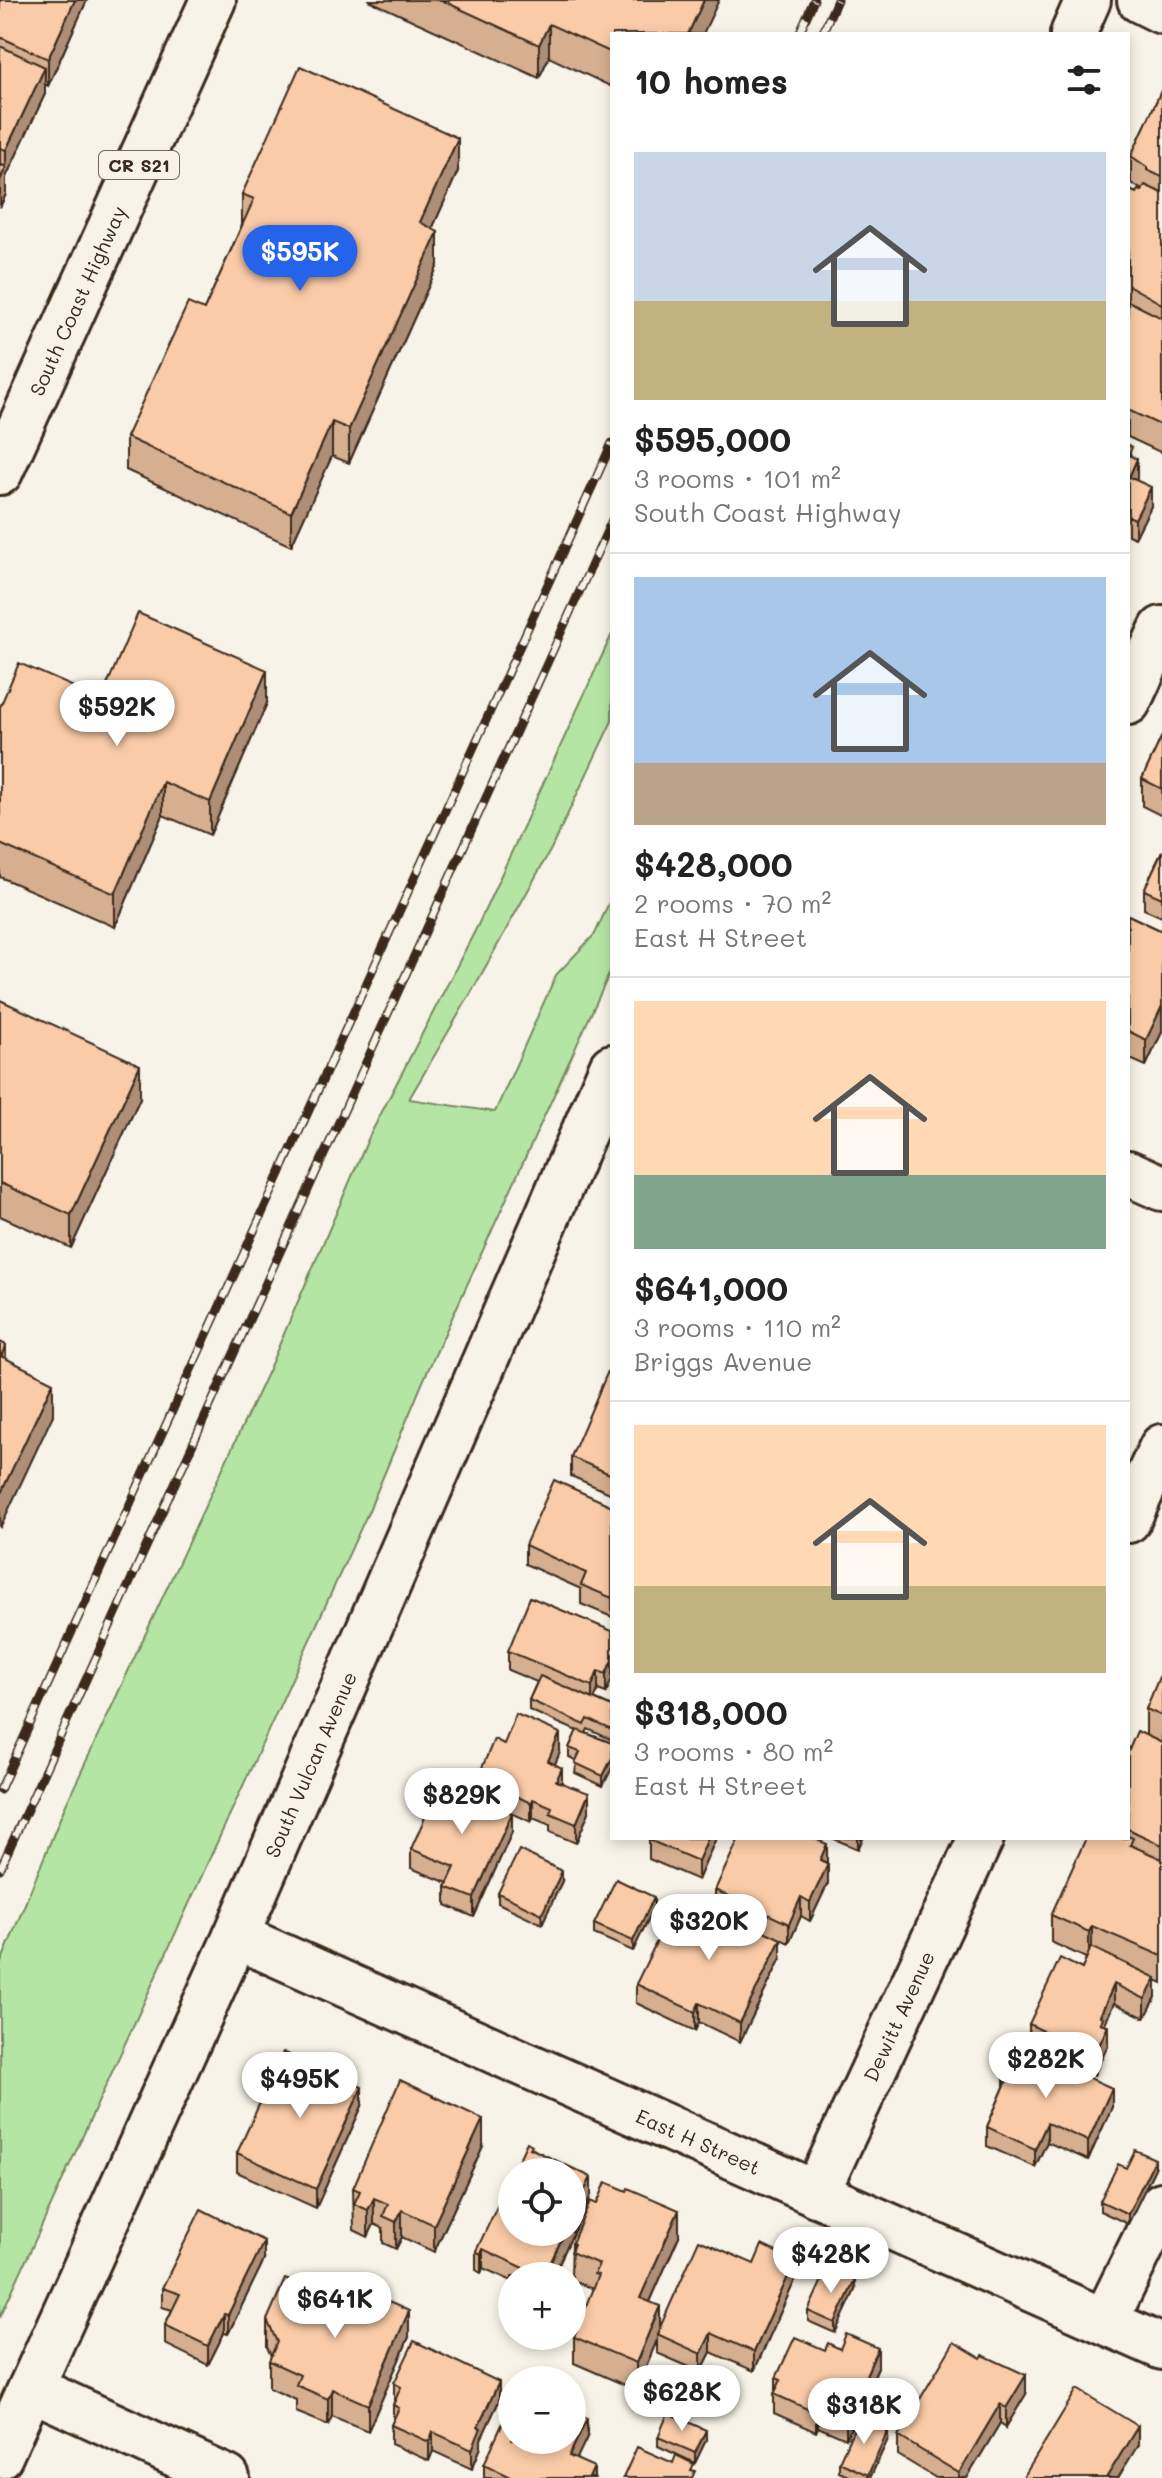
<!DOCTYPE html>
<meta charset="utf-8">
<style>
:root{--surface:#fff;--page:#f6f6f6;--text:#222;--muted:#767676;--line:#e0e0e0;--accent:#2563eb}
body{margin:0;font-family:Mali,sans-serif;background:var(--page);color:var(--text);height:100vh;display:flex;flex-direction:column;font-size:30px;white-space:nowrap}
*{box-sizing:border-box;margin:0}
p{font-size:26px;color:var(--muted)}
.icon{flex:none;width:44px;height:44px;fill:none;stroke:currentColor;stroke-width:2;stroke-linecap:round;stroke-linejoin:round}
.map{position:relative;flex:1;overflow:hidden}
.sheet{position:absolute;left:610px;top:32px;width:520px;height:1808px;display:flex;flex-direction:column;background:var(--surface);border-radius:0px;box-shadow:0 4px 12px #0003}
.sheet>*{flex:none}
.fabs{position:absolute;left:498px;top:2158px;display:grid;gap:16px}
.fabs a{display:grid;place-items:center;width:88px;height:88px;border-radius:50%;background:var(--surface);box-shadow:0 4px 12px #0003;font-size:40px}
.price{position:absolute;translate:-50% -68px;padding:0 18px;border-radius:28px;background:#fff;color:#222;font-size:26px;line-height:52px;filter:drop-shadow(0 2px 4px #0008)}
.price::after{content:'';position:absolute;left:50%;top:48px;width:24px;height:18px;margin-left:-12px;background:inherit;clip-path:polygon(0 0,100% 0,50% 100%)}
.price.active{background:var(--accent);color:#fff}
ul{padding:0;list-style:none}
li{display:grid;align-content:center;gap:16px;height:424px;padding:0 24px}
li+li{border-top:2px solid var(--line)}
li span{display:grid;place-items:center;height:248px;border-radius:0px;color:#555}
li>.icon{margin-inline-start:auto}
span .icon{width:144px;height:144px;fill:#fffc;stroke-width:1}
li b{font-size:34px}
h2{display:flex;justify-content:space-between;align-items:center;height:96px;padding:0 24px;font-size:34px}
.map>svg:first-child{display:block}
</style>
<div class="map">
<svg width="1162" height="2478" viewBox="0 0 1162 2478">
<rect width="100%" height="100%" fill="#f7f3e8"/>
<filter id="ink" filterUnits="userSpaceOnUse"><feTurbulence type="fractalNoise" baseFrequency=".0125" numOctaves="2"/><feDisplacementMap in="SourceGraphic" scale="16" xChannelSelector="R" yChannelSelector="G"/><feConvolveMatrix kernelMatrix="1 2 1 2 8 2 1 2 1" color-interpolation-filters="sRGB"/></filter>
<g filter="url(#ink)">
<polygon fill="#b5e5a4" stroke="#788861" stroke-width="2" points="612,634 612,721 551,849 471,993 409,1099 495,1112 556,975 595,934 612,896 612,968 424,1379 370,1508 0,2317 0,1965 63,1811 268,1371 369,1137 478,925"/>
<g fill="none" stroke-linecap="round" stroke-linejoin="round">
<defs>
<g id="street">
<polyline points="1128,702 1162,629"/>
<polyline points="1128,1173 1162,1188"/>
<polyline points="1128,1520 1162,1447"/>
<path id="s1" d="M 816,2194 L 981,1838"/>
<polyline points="1105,2321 1162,2205"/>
<polyline points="31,2388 227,2478"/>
</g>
<g id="secondary">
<polyline points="1140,0 1162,11"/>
<polyline points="1073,34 1088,0"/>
<path id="s2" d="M 236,1936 L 1162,2347"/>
<path id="s3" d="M 0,2456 L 236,1936 L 612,1067"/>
</g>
<g id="primary">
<path id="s4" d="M 0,472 L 213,0"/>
</g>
</defs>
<use href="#street" stroke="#3b2a1e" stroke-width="50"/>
<use href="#secondary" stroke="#3b2a1e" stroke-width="50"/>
<use href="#primary" stroke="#3b2a1e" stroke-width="50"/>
<use href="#street" stroke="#f7f3e8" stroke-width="44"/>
<use href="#secondary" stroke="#f7f3e8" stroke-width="44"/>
<use href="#primary" stroke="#f7f3e8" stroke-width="44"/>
<defs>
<g id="rail">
<polyline points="799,34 814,0"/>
<polyline points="822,34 837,0"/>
<polyline points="0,1790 612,443"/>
<polyline points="0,1869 612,520"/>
</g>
</defs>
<use href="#rail" stroke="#3b2a1e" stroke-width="9"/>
<use href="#rail" stroke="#f7f3e8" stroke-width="6" stroke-dasharray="18" stroke-linecap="butt"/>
</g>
<g fill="#d6af90" stroke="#3b2a1e" stroke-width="2">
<polygon points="0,0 87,0 48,86 45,84 45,94 6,177 6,194 0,207"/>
<polygon points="368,0 719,0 612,34 612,87 549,57 539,78"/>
<polygon points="1162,89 1162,453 1128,437 1128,189 1136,193 1142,190 1131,183 1131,156"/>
<polygon points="458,171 432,229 438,265 349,463 332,456 291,546 126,470 126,437 204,310 242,225 242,194"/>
<polygon points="1128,445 1137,478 1136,480 1151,506 1135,538 1128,535"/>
<polygon points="101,699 267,703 210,835 163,815 115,927 0,877 0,707"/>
<polygon points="1162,736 1162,816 1142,806 1142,779"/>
<polygon points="1162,851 1162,917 1144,909 1144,890"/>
<polygon points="1128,915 1162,931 1162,1032 1146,1066 1128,1058"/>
<polygon points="0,1000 140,1098 71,1248 0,1216"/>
<polygon points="612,1373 612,1494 571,1476 571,1457"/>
<polygon points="612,1506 612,1617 581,1604 581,1589 525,1564 525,1545"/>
<polygon points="612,1631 606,1693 598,1690 594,1699 612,1707 612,1740 588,1729 586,1733 612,1743 603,1786 575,1773 577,1761 569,1757 569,1748 577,1731 529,1710 529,1700 537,1682 508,1670 508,1651"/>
<polygon points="1162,1678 1162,1983 1156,1980 1156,1997 1145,2018 1114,2003 1104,2025 1108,2045 1094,2075 1029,2043 1029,2024 1082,1969 1086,1958 1051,1942 1051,1915 1128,1838 1128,1752 1146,1735 1146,1709"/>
<polygon points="504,1744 560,1752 555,1764 562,1783 589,1812 576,1843 550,1832 550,1825 533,1818 531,1822 512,1813 512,1832 474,1917 446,1905 446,1887 448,1883 411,1868 411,1849 504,1809 504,1805 479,1794 479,1775"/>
<polygon points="716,1838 698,1880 649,1859 649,1840"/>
<polygon points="832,1838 863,1838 858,1849"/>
<polygon points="827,1863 828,1883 810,1921 801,1916 789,1943 758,1929 781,1958 740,2042 699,2022 695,2031 636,2003 636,1984 688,1926 715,1908 715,1890"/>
<polygon points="562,1881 542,1924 498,1903 498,1893"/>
<polygon points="654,1907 633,1951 594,1934 594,1924"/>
<polygon points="1004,2077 1112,2107 1088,2160 1047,2142 1035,2167 987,2146 987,2127 1004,2087"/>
<polygon points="362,2106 316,2208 237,2172 237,2153"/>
<polygon points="483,2146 434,2252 402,2237 396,2249 383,2243 383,2228 374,2224 368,2237 354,2230 353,2188"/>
<polygon points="532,2148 591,2195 553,2276 512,2276 512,2281 483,2268 481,2273 476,2270 476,2251"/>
<polygon points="1155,2168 1128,2224 1100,2211 1100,2201"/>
<polygon points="679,2236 650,2302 660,2326 754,2264 795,2280 754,2371 711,2352 701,2372 657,2353 657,2340 636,2390 574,2363 574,2337 593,2289 572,2280 572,2276 571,2276 572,2243"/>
<polygon points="264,2260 228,2334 224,2333 208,2365 165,2344 165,2325 172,2310 162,2307 162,2288"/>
<polygon points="855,2290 835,2333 808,2321 808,2311"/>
<polygon points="301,2302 409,2337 368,2431 332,2416 328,2425 296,2412 296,2400 269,2388 269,2361 271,2356 267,2347 267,2320"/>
<polygon points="825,2350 878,2367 846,2439 818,2427 816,2432 774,2413 774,2394 776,2389 776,2378"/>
<polygon points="394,2383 499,2401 481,2439 481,2447 472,2469 433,2451 429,2461 391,2444 391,2425 393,2421 393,2405 394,2402"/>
<polygon points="1026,2394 1006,2427 1000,2423 967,2478 936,2478 898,2455 898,2436"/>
<polygon points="587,2437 576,2459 594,2478 484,2478 484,2464"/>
<polygon points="658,2437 706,2440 695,2463 658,2446"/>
<polygon points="888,2439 870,2478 853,2478 839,2472 839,2462"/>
</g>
<g fill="#ae8e76" stroke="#3b2a1e" stroke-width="2">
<polygon points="75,0 87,0 48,86 48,59"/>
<polygon points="704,0 719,0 703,34 688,34"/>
<polygon points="549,24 549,57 539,78 539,45"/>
<polygon points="45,67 45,94 6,177 6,194 0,207 0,180 6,167 6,150"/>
<polygon points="458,138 458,171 420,256 420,222"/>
<polygon points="438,232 438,265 349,463 349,429"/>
<polygon points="332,422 332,456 291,546 291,513"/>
<polygon points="1137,459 1137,478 1129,496 1129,477"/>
<polygon points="1151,487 1151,506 1135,538 1135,519"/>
<polygon points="267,670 267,703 210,835 210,802"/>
<polygon points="163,782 163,815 115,927 115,894"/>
<polygon points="1162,1006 1162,1032 1146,1066 1146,1040"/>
<polygon points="140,1065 140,1098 71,1248 71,1215"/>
<polygon points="6,1345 6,1378 1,1356"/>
<polygon points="53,1382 53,1415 0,1528 0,1495"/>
<polygon points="612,1660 612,1679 606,1693 606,1674"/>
<polygon points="598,1671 598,1690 592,1705 592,1686"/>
<polygon points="560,1733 560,1752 548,1780 548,1761"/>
<polygon points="612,1758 612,1768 603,1786 603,1776"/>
<polygon points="562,1768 562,1787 556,1781"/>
<polygon points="589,1793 589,1812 576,1843 576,1824"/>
<polygon points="533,1799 533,1818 531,1822 531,1803"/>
<polygon points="512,1813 512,1832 474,1917 474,1898"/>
<polygon points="708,1838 716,1838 698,1880 698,1861"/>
<polygon points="858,1838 863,1838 858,1849"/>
<polygon points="827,1844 827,1863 820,1860"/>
<polygon points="828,1864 828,1883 810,1921 810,1902"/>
<polygon points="562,1871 562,1881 542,1924 542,1914"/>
<polygon points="654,1897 654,1907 633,1951 633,1941"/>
<polygon points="801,1897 801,1916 789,1943 789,1924"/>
<polygon points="1092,1926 1092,1953 1089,1959 1089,1932"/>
<polygon points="781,1939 781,1958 740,2042 740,2023"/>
<polygon points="1156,1978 1156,1997 1145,2018 1145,1999"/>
<polygon points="1114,1984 1114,2003 1103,2028 1103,2037 1100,2016"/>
<polygon points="699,2003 699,2022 695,2031 695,2012"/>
<polygon points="1108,2026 1108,2045 1094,2075 1094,2056"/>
<polygon points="362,2087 362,2106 316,2208 316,2189"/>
<polygon points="1112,2088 1112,2107 1088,2160 1088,2141"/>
<polygon points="483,2119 483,2146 434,2252 434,2225"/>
<polygon points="1047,2123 1047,2142 1035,2167 1035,2149"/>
<polygon points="1155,2159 1155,2168 1128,2224 1128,2214"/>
<polygon points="591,2177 591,2195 553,2276 544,2276 565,2232 572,2232 572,2217"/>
<polygon points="374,2198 374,2224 368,2237 368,2210"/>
<polygon points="402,2210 402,2237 396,2249 396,2222"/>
<polygon points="679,2210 679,2236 640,2324 640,2298"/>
<polygon points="264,2241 264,2260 228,2334 228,2315"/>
<polygon points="483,2249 483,2268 481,2273 481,2254"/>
<polygon points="795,2261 795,2280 754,2371 754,2352"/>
<polygon points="855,2280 855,2290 835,2333 835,2323"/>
<polygon points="301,2286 301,2313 295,2299"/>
<polygon points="660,2306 660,2333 657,2334 657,2340 636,2390 636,2363"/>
<polygon points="409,2311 409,2337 368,2431 368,2405"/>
<polygon points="224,2314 224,2333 208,2365 208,2346"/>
<polygon points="711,2333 711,2352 701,2372 701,2354"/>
<polygon points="878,2348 878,2367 846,2439 846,2421"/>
<polygon points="1026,2375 1026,2394 1006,2427 1006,2408"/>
<polygon points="499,2382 499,2401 481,2439 481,2447 472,2469 472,2450 478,2427"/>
<polygon points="332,2389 332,2416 328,2425 328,2399"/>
<polygon points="1000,2404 1000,2423 967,2478 959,2478 959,2473"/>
<polygon points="818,2408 818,2427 816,2432 816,2413"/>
<polygon points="587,2418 587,2437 569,2475 569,2456"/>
<polygon points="1138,2426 1138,2445 1118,2478 1106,2478"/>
<polygon points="706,2430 706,2440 695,2463 695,2453"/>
<polygon points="888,2430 888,2439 870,2478 868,2478 868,2475"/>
<polygon points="433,2432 433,2451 429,2461 429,2442"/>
<polygon points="594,2467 594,2478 589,2478"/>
</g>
<g fill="#f9cba8" stroke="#3b2a1e" stroke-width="2">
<polygon points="0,0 75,0 48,59 0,37"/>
<polygon points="441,0 704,0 688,34 612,34 612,53 549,24 539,45"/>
<polygon points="0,46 45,67 6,150 0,148"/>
<polygon points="300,66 458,138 420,222 438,232 349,429 332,422 291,513 126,437 188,303 204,310 254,199 242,194"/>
<polygon points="1162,89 1162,177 1147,170 1147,167 1131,156"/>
<polygon points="0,164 6,167 0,180"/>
<polygon points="1145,185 1162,193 1162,304 1128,285 1128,189 1136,193 1138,190 1142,191"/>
<polygon points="1128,301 1162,318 1162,426 1128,410"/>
<polygon points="1128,445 1132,447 1129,455 1137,459 1129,477 1151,487 1135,519 1128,516"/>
<polygon points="138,613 267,670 210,802 163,782 115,894 0,844 0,707 19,663 101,699"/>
<polygon points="1162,736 1162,789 1142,779"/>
<polygon points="1162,851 1162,898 1144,890"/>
<polygon points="1128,915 1162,931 1162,1006 1146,1040 1128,1031"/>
<polygon points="0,1000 140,1065 71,1215 0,1183"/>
<polygon points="0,1342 6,1345 1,1356 53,1382 0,1495"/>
<polygon points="608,1371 612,1373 612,1475 571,1457"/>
<polygon points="554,1480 612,1506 612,1598 581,1585 586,1573 525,1545"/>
<polygon points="530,1597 612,1631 612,1660 606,1674 598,1671 592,1686 508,1651"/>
<polygon points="540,1676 612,1707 612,1730 588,1719 585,1725 529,1700"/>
<polygon points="1159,1677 1162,1678 1162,1716 1146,1709"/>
<polygon points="516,1714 560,1733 548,1761 562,1768 556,1781 589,1793 576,1824 550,1813 552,1807 533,1799 531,1803 504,1791 506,1787 479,1775 494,1739 504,1744"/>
<polygon points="577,1730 612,1743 612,1758 603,1776 575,1763 580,1752 569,1748"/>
<polygon points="1137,1731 1162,1743 1162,1845 1128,1829 1128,1752"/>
<polygon points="441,1781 512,1813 474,1898 446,1887 455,1867 411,1849"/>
<polygon points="1128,1836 1133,1838 1130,1845 1162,1859 1162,1956 1092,1926 1089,1932 1051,1915 1086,1838 1128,1838"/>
<polygon points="650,1838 708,1838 698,1861 649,1840"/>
<polygon points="739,1838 813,1838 827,1844 820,1860 828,1864 810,1902 801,1897 789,1924 715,1890"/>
<polygon points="519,1850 562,1871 542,1914 498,1893"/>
<polygon points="616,1879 654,1897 633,1941 594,1924"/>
<polygon points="700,1901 781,1939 740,2023 699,2003 695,2012 636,1984 669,1916 688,1926"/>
<polygon points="1091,1947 1156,1978 1145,1999 1114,1984 1100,2016 1103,2018 1100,2023 1108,2026 1094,2056 1029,2024 1060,1958 1082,1969"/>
<polygon points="1019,2046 1112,2088 1088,2141 1047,2123 1035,2149 987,2127 1008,2078 1004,2077 1010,2056 1016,2054"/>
<polygon points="283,2052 362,2087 316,2189 237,2153"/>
<polygon points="400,2080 483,2119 434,2225 402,2210 396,2222 383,2216 388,2204 374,2198 368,2210 354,2204 360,2191 353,2188"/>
<polygon points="527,2142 532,2145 530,2148 591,2177 572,2217 572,2172 513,2172"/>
<polygon points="1135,2150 1155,2159 1128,2214 1100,2201 1118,2164 1126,2168"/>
<polygon points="512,2175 512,2232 565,2232 544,2276 541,2276 483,2249 481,2254 476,2251"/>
<polygon points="606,2182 627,2191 628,2188 679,2210 640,2298 660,2306 636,2363 574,2337 598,2275 594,2274 599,2264 571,2252 574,2244 572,2243 590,2201 597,2204"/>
<polygon points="201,2209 264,2241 228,2315 224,2314 208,2346 165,2325 180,2294 162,2288"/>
<polygon points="699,2240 754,2264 762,2245 795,2261 754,2352 711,2333 701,2354 657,2334"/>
<polygon points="828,2267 855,2280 835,2323 808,2311"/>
<polygon points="285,2279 301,2286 295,2299 302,2302 311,2290 337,2301 358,2295 360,2289 409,2311 368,2405 332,2389 328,2399 296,2385 300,2375 269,2361 277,2342 267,2320"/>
<polygon points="846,2334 878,2348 846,2421 818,2408 816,2413 774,2394 781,2380 776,2378 795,2337 825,2350 828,2343 840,2349"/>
<polygon points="414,2341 499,2382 478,2427 481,2428 472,2450 433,2432 429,2442 391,2425 399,2408 393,2405 401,2387 394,2383"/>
<polygon points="954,2342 981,2358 983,2355 1026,2375 1006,2408 1000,2404 959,2473 898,2436"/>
<polygon points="1077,2389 1138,2426 1106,2478 1023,2478"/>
<polygon points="512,2403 512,2440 572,2440 572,2412 587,2418 569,2456 594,2467 589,2478 513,2478 484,2464"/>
<polygon points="668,2413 706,2430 695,2453 658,2437"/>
<polygon points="859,2417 888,2430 868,2475 839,2462"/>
<polygon points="637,2447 673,2463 676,2455 694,2464 691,2470 695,2471 692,2478 623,2478"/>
</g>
</g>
<g text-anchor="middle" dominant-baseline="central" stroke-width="6" stroke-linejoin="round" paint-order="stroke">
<rect fill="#f7f3e8" stroke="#73665b" stroke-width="2" x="99" y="151" width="80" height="28" rx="6"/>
<g font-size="18" font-weight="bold" fill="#3b2a1e">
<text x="139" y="165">CR S21</text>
</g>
<g font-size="20" fill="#3b2a1e" stroke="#f7f3e8">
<text stroke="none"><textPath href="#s4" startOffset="188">South Coast Highway</textPath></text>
<text stroke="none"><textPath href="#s3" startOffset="758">South Vulcan Avenue</textPath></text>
<text stroke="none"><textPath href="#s1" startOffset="196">Dewitt Avenue</textPath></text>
<text stroke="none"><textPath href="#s2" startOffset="506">East H Street</textPath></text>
</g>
</g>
</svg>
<div class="fabs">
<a><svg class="icon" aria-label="locate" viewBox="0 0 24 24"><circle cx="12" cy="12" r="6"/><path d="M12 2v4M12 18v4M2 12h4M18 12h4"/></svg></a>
<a>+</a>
<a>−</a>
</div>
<b class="price active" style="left:300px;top:293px">$595K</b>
<b class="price" style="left:117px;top:748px">$592K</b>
<b class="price" style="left:462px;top:1836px">$829K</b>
<b class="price" style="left:709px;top:1962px">$320K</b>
<b class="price" style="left:1046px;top:2100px">$282K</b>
<b class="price" style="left:300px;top:2120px">$495K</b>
<b class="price" style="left:831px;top:2295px">$428K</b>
<b class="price" style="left:335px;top:2340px">$641K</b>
<b class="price" style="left:682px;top:2433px">$628K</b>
<b class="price" style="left:864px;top:2446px">$318K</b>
<section class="sheet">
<h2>10 homes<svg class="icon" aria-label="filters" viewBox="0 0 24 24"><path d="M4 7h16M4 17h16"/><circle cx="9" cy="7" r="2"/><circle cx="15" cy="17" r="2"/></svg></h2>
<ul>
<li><span style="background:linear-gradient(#c9d6e8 60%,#c2b280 0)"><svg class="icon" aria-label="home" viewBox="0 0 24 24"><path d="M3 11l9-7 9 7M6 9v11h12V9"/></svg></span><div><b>$595,000</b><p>3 rooms · 101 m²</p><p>South Coast Highway</p></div></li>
<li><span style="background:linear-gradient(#a9c7e8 75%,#b9a48a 0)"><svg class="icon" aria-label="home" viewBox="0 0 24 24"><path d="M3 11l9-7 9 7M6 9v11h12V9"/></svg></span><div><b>$428,000</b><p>2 rooms · 70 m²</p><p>East H Street</p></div></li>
<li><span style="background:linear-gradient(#ffd9b3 70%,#7fa58c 0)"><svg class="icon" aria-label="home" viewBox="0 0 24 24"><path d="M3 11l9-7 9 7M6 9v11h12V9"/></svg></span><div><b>$641,000</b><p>3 rooms · 110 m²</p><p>Briggs Avenue</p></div></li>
<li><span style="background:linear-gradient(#ffd9b3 65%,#c2b280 0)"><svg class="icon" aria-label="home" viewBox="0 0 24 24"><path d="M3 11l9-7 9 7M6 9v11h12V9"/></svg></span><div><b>$318,000</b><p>3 rooms · 80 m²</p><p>East H Street</p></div></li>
</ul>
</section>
</div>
